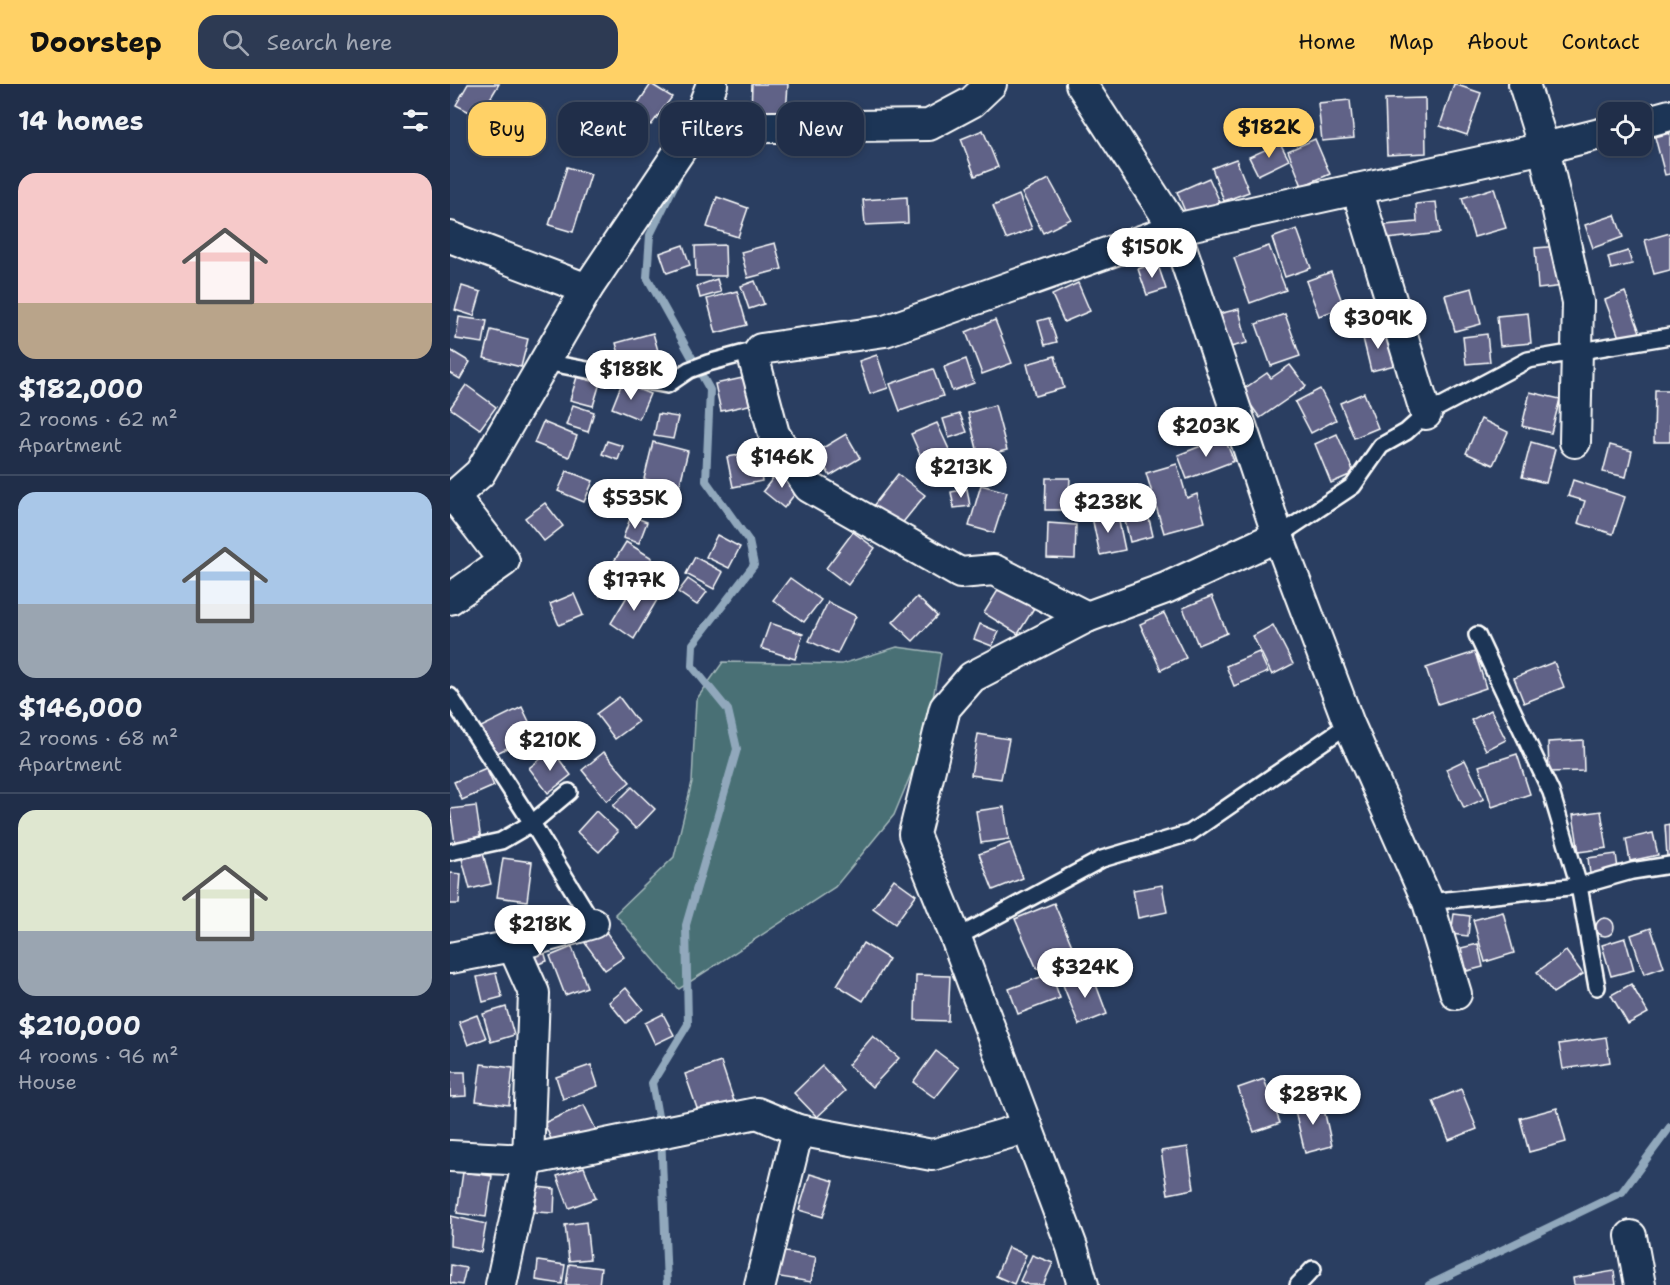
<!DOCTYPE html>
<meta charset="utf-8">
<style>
:root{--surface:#202e49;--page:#2d3a53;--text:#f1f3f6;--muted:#a2a8b4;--line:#3d4a61;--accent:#ffd166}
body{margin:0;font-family:"Shantell Sans",sans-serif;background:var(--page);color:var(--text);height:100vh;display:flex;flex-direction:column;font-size:22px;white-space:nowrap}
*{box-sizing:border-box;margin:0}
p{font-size:20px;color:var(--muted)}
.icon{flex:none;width:33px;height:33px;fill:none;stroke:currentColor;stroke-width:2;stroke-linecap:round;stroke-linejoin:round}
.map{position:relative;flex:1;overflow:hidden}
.panel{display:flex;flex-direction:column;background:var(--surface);width:450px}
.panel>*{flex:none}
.guide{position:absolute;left:18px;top:18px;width:570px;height:54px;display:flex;gap:12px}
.controls{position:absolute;left:1148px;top:18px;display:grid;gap:12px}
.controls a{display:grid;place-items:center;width:54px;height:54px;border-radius:12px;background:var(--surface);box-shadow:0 3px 9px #0003,0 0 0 2px var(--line);font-size:30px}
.price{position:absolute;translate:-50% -51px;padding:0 14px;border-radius:21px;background:#fff;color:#222;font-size:20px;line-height:39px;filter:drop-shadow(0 2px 3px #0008)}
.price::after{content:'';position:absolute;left:50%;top:36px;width:18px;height:14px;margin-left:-9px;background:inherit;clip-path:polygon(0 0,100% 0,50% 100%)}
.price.selected{background:var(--accent);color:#111}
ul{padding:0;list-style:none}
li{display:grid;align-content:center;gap:12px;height:318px;padding:0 18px}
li+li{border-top:2px solid var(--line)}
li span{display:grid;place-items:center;height:186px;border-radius:18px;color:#555}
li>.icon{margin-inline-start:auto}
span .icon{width:108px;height:108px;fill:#fffc;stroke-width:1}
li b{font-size:26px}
h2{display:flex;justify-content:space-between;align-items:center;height:72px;padding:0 18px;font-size:26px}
.tag{padding:0 21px;border-radius:18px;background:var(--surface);box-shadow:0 3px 9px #0003,0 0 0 2px var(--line);font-size:21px;line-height:54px}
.tag.selected{background:var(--accent);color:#111}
header{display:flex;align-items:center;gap:36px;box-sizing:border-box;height:84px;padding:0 30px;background:var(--accent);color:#111}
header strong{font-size:28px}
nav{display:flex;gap:33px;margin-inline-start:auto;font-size:21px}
.search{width:420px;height:54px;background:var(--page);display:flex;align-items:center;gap:15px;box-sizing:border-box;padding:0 21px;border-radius:18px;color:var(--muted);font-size:22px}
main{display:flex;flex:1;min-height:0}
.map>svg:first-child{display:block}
</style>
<header>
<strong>Doorstep</strong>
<div class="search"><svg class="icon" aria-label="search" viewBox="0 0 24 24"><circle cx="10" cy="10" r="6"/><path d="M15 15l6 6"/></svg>Search here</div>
<nav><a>Home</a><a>Map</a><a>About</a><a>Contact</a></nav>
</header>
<main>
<section class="panel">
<h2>14 homes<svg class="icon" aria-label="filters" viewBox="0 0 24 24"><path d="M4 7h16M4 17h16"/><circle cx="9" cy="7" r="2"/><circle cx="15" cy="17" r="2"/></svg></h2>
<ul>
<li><span style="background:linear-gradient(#f6c9c9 70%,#b9a48a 0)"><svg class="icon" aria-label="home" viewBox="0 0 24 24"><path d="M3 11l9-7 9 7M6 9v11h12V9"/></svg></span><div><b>$182,000</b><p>2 rooms · 62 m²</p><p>Apartment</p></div></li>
<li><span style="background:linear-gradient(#a9c7e8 60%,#9aa5b1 0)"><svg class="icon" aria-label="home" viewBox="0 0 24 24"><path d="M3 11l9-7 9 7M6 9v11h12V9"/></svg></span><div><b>$146,000</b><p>2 rooms · 68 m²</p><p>Apartment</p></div></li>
<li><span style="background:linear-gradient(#dfe7d0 65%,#9aa5b1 0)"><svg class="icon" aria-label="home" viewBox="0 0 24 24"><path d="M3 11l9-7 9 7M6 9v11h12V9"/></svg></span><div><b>$210,000</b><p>4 rooms · 96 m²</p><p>House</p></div></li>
</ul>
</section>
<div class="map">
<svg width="1220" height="1201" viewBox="0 0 1220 1201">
<rect width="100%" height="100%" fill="#2a3e61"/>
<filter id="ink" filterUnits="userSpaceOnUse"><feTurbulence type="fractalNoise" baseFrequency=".0167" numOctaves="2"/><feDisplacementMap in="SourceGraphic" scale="12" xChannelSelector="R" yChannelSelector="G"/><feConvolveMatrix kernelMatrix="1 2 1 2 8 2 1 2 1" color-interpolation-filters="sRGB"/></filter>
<g filter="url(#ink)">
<polygon fill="#487075" stroke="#a4b8ba" stroke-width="1.5" points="447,563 491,569 476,654 444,731 385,803 229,905 165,830 224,773 242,698 246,616 273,578 392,580"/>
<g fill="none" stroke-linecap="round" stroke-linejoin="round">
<g stroke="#91a8bc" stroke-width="8">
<polyline points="217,1201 211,1049 202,999 238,940 236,841 287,665 278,626 242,582 243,560 304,481 299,457 256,397 260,306 197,193 200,151 228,94"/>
<polyline points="979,1201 1172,1108 1220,1043"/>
</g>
</g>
<g fill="#606287" stroke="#fff" stroke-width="1.5">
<polygon points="18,0 49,0 29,33 6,21"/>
<polygon points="201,0 222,13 201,41 182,28"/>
<polygon points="302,0 338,0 336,30 301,27"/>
<polygon points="1004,0 1031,9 1017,51 990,42"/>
<polygon points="975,14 976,69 937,71 935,15"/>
<polygon points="900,16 904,54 872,57 868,19"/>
<polygon points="37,28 51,39 39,53 26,42"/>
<polygon points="533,46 548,83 525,92 511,55"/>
<polygon points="1220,49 1220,90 1215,91 1205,53"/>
<polygon points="865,55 880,90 852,102 838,67"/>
<polygon points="830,59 839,76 808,91 799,73"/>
<polygon points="786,75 799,108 774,117 762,84"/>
<polygon points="117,83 141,90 123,148 99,141"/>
<polygon points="759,94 770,118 737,132 727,108"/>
<polygon points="599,95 621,135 593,149 572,109"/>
<polygon points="1044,104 1056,144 1024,153 1012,114"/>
<polygon points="569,111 582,145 556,155 543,122"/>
<polygon points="267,113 298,124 288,153 257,143"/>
<polygon points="457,113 458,139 415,141 413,116"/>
<polygon points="986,118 990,149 937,155 935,141 967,138 966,120"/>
<polygon points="1165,131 1173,153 1143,164 1135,141"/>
<polygon points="847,145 861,184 835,193 822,154"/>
<polygon points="1220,149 1220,186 1204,190 1195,156"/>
<polygon points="325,159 332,185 298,194 291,168"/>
<polygon points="233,161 240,181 217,189 210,169"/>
<polygon points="275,161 276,192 246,192 245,162"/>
<polygon points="819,162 836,206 800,219 784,174"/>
<polygon points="1111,162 1114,202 1088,205 1085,164"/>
<polygon points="1178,167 1182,180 1161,185 1158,173"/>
<polygon points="707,178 716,205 697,211 688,185"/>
<polygon points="881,188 894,223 869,232 856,197"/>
<polygon points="267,195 271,208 250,214 247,202"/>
<polygon points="305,197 314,220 299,225 291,202"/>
<polygon points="628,199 640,227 614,238 602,211"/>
<polygon points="12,202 31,208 24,232 5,226"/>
<polygon points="1022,204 1031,240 1005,247 995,211"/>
<polygon points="287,207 297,241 266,249 257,215"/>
<polygon points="1175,208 1190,248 1170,256 1155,216"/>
<polygon points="789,225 797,259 772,265 764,231"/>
<polygon points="1078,229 1081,259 1050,262 1047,232"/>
<polygon points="835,230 850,272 821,282 806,240"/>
<polygon points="9,233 37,237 33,259 6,255"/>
<polygon points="599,234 607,258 595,261 588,237"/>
<polygon points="545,236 562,279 532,290 516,248"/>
<polygon points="936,244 945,281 921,287 912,250"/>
<polygon points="41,246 78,255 71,283 34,274"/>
<polygon points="203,249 212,281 175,291 166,259"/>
<polygon points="1037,250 1040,278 1016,280 1013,253"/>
<polygon points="0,266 20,278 10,295 0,289"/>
<polygon points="427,271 438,304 420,310 409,277"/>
<polygon points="605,272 614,304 585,312 577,280"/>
<polygon points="516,275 524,299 502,307 494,283"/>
<polygon points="840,281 856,302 810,334 791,307 817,289 821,294"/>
<polygon points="483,285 493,312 450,327 440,300"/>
<polygon points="302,292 308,319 271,327 265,300"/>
<polygon points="127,293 150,299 143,322 120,316"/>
<polygon points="172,299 200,310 189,335 162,324"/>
<polygon points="16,301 46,323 30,345 0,324"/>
<polygon points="870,305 886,336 861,349 845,318"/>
<polygon points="1205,306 1220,306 1220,358 1204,358"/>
<polygon points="1080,308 1110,315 1101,349 1072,342"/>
<polygon points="914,309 928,344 904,354 890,319"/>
<polygon points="123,321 144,328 138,348 116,341"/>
<polygon points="545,321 557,366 529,373 518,329"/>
<polygon points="208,330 228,333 223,355 204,352"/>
<polygon points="510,330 517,348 499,354 493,335"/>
<polygon points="1031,335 1058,348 1043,381 1016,369"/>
<polygon points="93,338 127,352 119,373 84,359"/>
<polygon points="487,339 502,372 476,384 461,350"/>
<polygon points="396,350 410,374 380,392 366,368"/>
<polygon points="887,350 904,389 881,399 865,360"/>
<polygon points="774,353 784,377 737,395 728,371"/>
<polygon points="157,357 173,362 168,376 152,370"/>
<polygon points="203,358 238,367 229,404 194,395"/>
<polygon points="1081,358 1105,365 1096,399 1072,393"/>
<polygon points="1160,361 1182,367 1176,393 1153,388"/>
<polygon points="306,368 312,397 283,403 277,373"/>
<polygon points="727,380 737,414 747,410 755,438 714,449 696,389"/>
<polygon points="330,385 351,402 334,424 313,407"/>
<polygon points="117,387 143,397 134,418 108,407"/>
<polygon points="448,390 475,411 446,447 420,426"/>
<polygon points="596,394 620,394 618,426 595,426"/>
<polygon points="1123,396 1175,413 1163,450 1128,439 1135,417 1118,412"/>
<polygon points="531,401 557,408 544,449 519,442"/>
<polygon points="517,405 520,422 504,424 501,408"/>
<polygon points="694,413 703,452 680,458 671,419"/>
<polygon points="95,419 113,442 94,457 75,434"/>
<polygon points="667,428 675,466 650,471 642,433"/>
<polygon points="181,432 197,438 189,459 173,454"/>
<polygon points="598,439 626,441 625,475 597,474"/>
<polygon points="403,448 425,464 398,501 376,484"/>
<polygon points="267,451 290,463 279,484 256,473"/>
<polygon points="176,458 202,474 189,494 163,479"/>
<polygon points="245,473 273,488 264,505 236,490"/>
<polygon points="167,491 172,503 150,512 145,499"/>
<polygon points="340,494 371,516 354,538 323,516"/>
<polygon points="238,495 257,508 247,521 228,508"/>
<polygon points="184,501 207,516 184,555 161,539"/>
<polygon points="550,503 584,524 568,550 534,529"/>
<polygon points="124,510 133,531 109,541 100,520"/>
<polygon points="762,512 777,549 748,561 733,524"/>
<polygon points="467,513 487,532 463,557 443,538"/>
<polygon points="378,518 406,532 387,570 359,557"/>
<polygon points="714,529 736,574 711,586 690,540"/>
<polygon points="320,539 353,550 345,575 311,564"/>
<polygon points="530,540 549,548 542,562 524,555"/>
<polygon points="823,541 843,580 822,591 803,552"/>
<polygon points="809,568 818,588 784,602 776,582"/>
<polygon points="1025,568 1036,604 988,620 976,584"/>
<polygon points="1104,578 1114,603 1074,619 1064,594"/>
<polygon points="169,613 188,638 165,655 146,630"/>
<polygon points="72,623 85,650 43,671 29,644"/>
<polygon points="1041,626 1056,656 1036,666 1021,636"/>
<polygon points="528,650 559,655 551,695 521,691"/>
<polygon points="1133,656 1134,687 1099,688 1098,658"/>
<polygon points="102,666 121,691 98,709 79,684"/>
<polygon points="154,668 180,698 157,717 132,686"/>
<polygon points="1067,670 1080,710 1042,723 1029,682"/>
<polygon points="1015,676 1034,715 1014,724 996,685"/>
<polygon points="36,684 44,702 12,716 4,698"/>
<polygon points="182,703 205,725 186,745 163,722"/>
<polygon points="26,722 31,756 5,759 0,725"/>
<polygon points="554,723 559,755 531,759 526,727"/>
<polygon points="146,727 168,748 149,768 127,748"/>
<polygon points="1151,727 1157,764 1129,768 1123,731"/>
<polygon points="1220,740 1220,771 1217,772 1215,741"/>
<polygon points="1203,749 1208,771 1180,777 1176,755"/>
<polygon points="560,759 573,794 543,806 529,770"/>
<polygon points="33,769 41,800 20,805 12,775"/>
<polygon points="1166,770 1168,785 1140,790 1138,774"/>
<polygon points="53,774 82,778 77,817 47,813"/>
<polygon points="0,789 11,790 9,820 0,820"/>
<polygon points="444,795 466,811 445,840 423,824"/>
<polygon points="712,801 717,828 688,834 683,806"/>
<polygon points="604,819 625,869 587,885 565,835"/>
<polygon points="1053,828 1064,869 1035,878 1023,836"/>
<polygon points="1004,830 1020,832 1018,852 1001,850"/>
<circle cx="1155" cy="843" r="9"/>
<polygon points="1201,844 1214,883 1194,890 1181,851"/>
<polygon points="154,845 174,873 155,886 135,859"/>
<polygon points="1175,854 1184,886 1161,892 1152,861"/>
<polygon points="413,859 439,875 413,917 387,901"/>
<polygon points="1028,860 1033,883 1017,887 1011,864"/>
<polygon points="122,863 137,903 115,911 100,872"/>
<polygon points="93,864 97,877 88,880 83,867"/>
<polygon points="1116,867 1133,890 1103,909 1087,888"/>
<polygon points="46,889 52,913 33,918 27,893"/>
<polygon points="601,889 610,914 568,930 559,905"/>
<polygon points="642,890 657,930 629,941 613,901"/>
<polygon points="466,891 500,892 498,937 465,936"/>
<polygon points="1181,900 1198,929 1178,940 1161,911"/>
<polygon points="176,904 193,925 176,939 159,918"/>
<polygon points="56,923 64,951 41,958 33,930"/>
<polygon points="213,930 224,951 205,960 195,939"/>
<polygon points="27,931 36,954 18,961 9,938"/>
<polygon points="423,952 449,974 422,1003 398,981"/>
<polygon points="1156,953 1160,978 1113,985 1109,960"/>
<polygon points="486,967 509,984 485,1014 463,998"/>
<polygon points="271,978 284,1017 249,1030 235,990"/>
<polygon points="31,980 63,984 59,1021 26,1017"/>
<polygon points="141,981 148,1002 113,1015 106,993"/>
<polygon points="372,982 395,1007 367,1033 344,1009"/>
<polygon points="0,988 15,988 16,1012 0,1013"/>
<polygon points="814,995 830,1039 804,1048 788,1004"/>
<polygon points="1011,1005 1027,1045 999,1056 983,1017"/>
<polygon points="872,1016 882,1062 855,1069 844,1023"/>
<polygon points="134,1021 146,1046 105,1064 94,1039"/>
<polygon points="1107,1024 1116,1058 1079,1068 1070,1034"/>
<polygon points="738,1063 744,1105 718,1110 711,1067"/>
<polygon points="134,1083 146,1114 119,1124 107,1092"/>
<polygon points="13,1088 42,1092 36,1133 7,1129"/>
<polygon points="360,1090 384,1097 373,1133 349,1126"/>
<polygon points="87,1103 105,1105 104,1129 85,1128"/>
<polygon points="1,1132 36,1140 31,1168 0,1162"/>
<polygon points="136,1138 140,1175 119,1177 115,1141"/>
<polygon points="558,1163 576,1171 564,1200 546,1192"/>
<polygon points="329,1167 366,1173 361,1198 324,1192"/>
<polygon points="582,1171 603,1179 593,1201 579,1201 570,1197"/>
<polygon points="88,1177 115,1181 112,1200 86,1196"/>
<polygon points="119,1180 151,1184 149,1201 116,1201"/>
<polygon points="1,1181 16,1184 12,1201 0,1199"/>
<polygon points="1164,1187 1166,1201 1124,1201 1123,1194"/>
</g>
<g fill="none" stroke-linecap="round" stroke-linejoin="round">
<defs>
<g id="service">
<polyline points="95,278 217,301 239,286 258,279 310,265"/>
<polyline points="828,452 903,402 931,362 956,348 976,330 1078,276 1220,252"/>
<polyline points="1027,551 1101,708 1129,802 1147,903"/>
<polyline points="0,612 82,739 143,839"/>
<polyline points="0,768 51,757 82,739 119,708"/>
<polyline points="978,818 1129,802 1182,787 1220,781"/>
<polyline points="506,854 652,775 740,749 899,640"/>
<polyline points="848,1201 863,1185"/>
</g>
<g id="minor">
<polyline points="631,0 725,145 828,452 899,640 978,818 1006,910"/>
<polyline points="1074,0 1094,64 1128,218 1125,358"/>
<polyline points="1191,39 1220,31"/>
<polyline points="245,44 479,41 522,18 541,0"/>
<polyline points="907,105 976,330"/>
<polyline points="0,153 137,205"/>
<polyline points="0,515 54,477 4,412 30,389 137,205 245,44 262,0"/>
<polyline points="637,533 544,486 510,489 359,403 324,350 304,275 311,265 435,247 725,145 1094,64 1158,48"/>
<polyline points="0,874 63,862 143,839"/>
<polyline points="0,1072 78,1076 307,1029 348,1046 482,1071 576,1044"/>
<polyline points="1181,1152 1190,1201"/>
<polyline points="51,1201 78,1076 84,909 63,862"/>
<polyline points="310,1201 348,1046"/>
<polyline points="633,1201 622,1163 506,854 464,750 495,624 522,593 637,533 716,504 828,452"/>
</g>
</defs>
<use href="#service" stroke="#fff" stroke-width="20"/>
<use href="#minor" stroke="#fff" stroke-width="34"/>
<use href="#service" stroke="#1d3557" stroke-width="15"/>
<use href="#minor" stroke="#1d3557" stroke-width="30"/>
</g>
</g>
</svg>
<div class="controls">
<a><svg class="icon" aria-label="locate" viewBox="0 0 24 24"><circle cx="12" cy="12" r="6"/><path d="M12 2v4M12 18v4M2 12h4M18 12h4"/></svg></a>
</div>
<b class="price selected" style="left:819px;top:75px">$182K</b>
<b class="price" style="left:702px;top:195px">$150K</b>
<b class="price" style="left:928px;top:266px">$309K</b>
<b class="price" style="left:181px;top:317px">$188K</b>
<b class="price" style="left:756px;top:374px">$203K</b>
<b class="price" style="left:332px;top:405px">$146K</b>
<b class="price" style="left:511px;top:415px">$213K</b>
<b class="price" style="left:185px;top:446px">$535K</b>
<b class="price" style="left:658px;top:450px">$238K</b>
<b class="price" style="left:184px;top:528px">$177K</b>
<b class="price" style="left:100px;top:688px">$210K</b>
<b class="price" style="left:90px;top:872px">$218K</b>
<b class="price" style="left:635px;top:915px">$324K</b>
<b class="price" style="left:863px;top:1042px">$287K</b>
<div class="guide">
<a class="tag selected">Buy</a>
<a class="tag">Rent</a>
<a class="tag">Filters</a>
<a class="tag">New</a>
</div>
</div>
</main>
